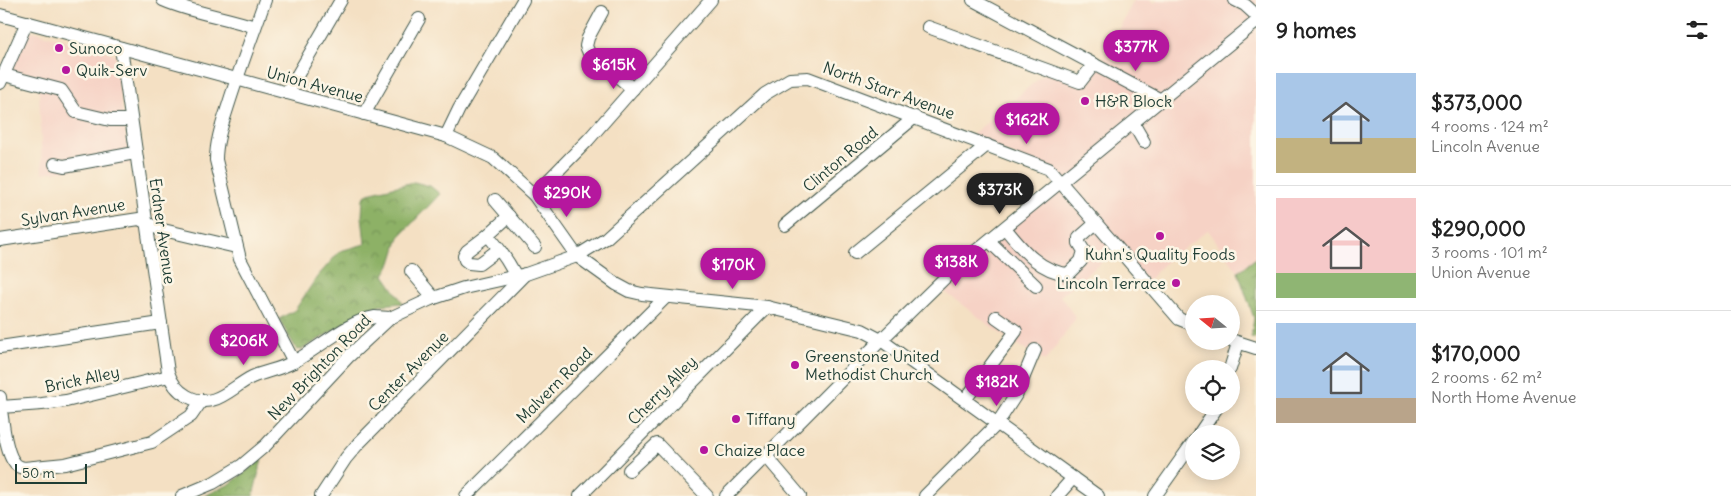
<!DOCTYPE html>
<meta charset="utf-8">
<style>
:root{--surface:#fff;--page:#f2f2f2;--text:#222;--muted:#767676;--line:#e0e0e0;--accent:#b5179e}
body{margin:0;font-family:Delius,sans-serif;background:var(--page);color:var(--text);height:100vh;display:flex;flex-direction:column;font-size:19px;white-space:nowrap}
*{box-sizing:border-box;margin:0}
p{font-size:16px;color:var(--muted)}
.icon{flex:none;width:28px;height:28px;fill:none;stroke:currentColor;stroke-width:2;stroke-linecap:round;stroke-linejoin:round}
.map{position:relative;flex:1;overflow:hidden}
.drawer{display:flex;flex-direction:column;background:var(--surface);width:475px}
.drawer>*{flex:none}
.needle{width:32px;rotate:288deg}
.tools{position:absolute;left:1185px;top:295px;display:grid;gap:10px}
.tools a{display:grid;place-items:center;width:55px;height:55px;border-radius:50%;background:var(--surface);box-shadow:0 2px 12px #0003;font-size:25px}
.scale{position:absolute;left:15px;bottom:12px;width:72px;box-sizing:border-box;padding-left:5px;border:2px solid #1f3d34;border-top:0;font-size:14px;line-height:18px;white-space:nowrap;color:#1f3d34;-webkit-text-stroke:4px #fcf5e5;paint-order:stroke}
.price{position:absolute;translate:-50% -42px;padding:0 11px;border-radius:18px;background:var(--accent);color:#fff;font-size:16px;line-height:32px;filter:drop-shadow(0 1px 2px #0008)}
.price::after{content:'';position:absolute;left:50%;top:30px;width:15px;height:11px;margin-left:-8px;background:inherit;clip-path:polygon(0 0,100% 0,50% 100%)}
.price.active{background:#222;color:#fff}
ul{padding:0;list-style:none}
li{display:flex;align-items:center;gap:15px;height:125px;padding:0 20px}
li+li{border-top:1px solid var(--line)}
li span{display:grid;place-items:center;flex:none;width:140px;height:100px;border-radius:0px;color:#555}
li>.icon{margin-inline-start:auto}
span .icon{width:60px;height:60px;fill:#fffc;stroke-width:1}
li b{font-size:21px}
h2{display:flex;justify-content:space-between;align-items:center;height:60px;padding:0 20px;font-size:21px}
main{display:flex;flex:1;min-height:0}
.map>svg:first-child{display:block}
</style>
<main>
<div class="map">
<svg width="1256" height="496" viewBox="0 0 1256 496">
<defs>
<pattern id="forest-crowns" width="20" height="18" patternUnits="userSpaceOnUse" patternTransform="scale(1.25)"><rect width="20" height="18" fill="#8db166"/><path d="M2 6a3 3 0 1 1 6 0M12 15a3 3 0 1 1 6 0" fill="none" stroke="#739155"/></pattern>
</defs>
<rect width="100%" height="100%" fill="#fcf5e5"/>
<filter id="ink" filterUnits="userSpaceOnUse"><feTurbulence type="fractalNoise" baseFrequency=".02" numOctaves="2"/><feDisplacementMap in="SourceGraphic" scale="10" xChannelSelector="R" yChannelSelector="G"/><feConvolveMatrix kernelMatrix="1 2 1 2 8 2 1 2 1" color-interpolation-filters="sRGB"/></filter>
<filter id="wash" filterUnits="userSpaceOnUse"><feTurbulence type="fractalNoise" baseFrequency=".0096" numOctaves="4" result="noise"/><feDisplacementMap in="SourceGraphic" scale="20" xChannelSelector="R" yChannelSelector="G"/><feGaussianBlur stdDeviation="1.12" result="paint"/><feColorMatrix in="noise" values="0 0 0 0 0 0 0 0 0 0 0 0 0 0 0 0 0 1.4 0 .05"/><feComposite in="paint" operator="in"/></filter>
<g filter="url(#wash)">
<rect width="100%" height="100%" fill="#f4e0c3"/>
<g fill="#f6d2c5">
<polygon points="1134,0 1149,0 1155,3 1157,0 1256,0 1256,258 1238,272 1208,230 1166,262 1147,282 1118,249 1060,296 1076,318 1045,361 1005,337 937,286 1061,182 1049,169 971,139 974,133 1048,71 1080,82 1099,67"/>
<polygon points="28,30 115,54 129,164 42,173 39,87 7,79"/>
</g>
<g fill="url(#forest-crowns)" stroke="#56774d">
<polygon points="414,182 430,186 440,194 399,237 391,263 384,275 403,303 381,305 352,319 303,349 297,350 279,319 295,310 317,277 340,251 365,244 362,216 363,198 368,193"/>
<polygon points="1256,258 1256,338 1251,337 1254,318 1238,272"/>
<polygon points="262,459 253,496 204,496 230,484"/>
</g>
</g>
<g filter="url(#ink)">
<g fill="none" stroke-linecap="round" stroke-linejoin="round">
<defs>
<g id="minor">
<path d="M 163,0 C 193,13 225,17 255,27"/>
<path d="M 265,0 C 253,34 240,68 229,103 C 223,122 216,140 216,160 L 240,259 L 294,362"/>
<polyline points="973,0 1161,100"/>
<polyline points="1235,0 1245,5 1256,15"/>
<polyline points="602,12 588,38 586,46 589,53 633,89"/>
<polyline points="0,15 446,136 493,158 534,195 577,256 616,284 629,291 642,294 767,307 862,330 881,340 1098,496"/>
<polyline points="928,27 1080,82 1094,64"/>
<path d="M 121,48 L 168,372 C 171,382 178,391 187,396 C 214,411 230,388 252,377 C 266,371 282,369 295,361 C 319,348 348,321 375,317 C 380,317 385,318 390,318"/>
<polyline points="4,75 61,90 76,112 110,120 131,120"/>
<polyline points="0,83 27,22"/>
<polyline points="287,93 341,0"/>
<polyline points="364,114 419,19"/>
<polyline points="1133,123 1144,142"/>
<polyline points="446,136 459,109 523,0"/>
<polyline points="55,164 64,166 135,153"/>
<polyline points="534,195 588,140 711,0"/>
<polyline points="495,200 535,247"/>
<polyline points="785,225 915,117"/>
<path d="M 1005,228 C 1022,249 1040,272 1068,274 L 1081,261 L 1084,251 L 1079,243 L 1079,238 L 1096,223"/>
<polyline points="488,235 509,216"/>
<polyline points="0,240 139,219 159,229 236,247"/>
<polyline points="989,241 1036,286"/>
<path d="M 499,249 L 479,264 L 469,263 L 465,260 L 464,256 L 467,251 L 488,235 C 499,248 508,261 516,276"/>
<polyline points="855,253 987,145"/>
<polyline points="411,271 434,298"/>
<polyline points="1231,340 1256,348"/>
<polyline points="0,347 161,323"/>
<polyline points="1230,369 1238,343"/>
<path d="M 0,397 C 1,412 5,451 14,462 C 16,466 19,467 24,468 L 65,464 L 152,442 L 191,416 L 202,400"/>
<polyline points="965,400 1016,331 996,317"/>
<polyline points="1,407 42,404 66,401 169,376"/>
<polyline points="1199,434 1218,406"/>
<polyline points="766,456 800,496"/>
<polyline points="629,470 657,444 707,496"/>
<polyline points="182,496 213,483 241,466 266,445 349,356 390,318 431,299 464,288 526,274 577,256 606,238 765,94 790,79 808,78 1049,169 1179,319 1194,325"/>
<polyline points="321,496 346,458 357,445 525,274"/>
<polyline points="466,496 666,297"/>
<polyline points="580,496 767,307"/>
<polyline points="726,496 881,340 955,268 1256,22"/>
<polyline points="925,496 997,424 1017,393 1035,350"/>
<polyline points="1057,496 1073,478"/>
<polyline points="1155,496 1194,441"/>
</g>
</defs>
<use href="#minor" stroke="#3f5549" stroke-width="14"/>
<use href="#minor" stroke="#fff" stroke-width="12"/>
</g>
</g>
<g fill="#b5179e" stroke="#fcf5e5" stroke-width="2">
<circle cx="59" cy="48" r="5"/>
<circle cx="66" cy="70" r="5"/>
<circle cx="1085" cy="101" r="5"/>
<circle cx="1160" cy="236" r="5"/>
<circle cx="1176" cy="283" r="5"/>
<circle cx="795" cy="365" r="5"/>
<circle cx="736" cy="419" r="5"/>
<circle cx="704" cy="450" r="5"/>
</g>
<g text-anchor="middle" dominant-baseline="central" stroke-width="5" stroke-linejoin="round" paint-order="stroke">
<g font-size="16" fill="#1f3d34" stroke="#fcf5e5" text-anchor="start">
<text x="69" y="48">Sunoco</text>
<text x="76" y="70">Quik-Serv</text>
<text x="1095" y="101">H&amp;R Block</text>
<text x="1160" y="254" text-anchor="middle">Kuhn's Quality Foods</text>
<text x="1166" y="283" text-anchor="end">Lincoln Terrace</text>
<text x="805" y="356">Greenstone United<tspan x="805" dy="18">Methodist Church</tspan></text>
<text x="746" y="419">Tiffany</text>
<text x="714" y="450">Chaize Place</text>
</g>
<g font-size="16" fill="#1f3d34" stroke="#fcf5e5">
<text transform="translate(315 84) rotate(15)">Union Avenue</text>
<text transform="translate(889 90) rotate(20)">North Starr Avenue</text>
<text transform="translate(840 159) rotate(-40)">Clinton Road</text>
<text transform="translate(73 212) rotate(-9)">Sylvan Avenue</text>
<text transform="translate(163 231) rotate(82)">Erdner Avenue</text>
<text transform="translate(319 367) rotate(-46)">New Brighton Road</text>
<text transform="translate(408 371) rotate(-45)">Center Avenue</text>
<text transform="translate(82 379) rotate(-12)">Brick Alley</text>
<text transform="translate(554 385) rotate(-45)">Malvern Road</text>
<text transform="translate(662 390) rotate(-45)">Cherry Alley</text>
</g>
</g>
</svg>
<div class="tools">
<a><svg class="needle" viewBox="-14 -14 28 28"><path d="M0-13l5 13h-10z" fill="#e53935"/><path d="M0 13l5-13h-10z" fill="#767676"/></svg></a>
<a><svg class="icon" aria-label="locate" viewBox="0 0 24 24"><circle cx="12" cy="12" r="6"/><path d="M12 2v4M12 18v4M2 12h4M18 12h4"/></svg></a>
<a><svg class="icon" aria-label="layers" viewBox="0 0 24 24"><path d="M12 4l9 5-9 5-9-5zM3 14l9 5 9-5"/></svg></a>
</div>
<div class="scale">50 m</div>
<b class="price" style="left:1136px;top:72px">$377K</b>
<b class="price" style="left:614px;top:90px">$615K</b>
<b class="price" style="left:1027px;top:145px">$162K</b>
<b class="price active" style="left:1000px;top:215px">$373K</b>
<b class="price" style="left:567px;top:218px">$290K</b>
<b class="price" style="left:956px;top:287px">$138K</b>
<b class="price" style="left:733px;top:290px">$170K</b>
<b class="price" style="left:244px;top:366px">$206K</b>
<b class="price" style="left:997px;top:407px">$182K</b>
</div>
<section class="drawer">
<h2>9 homes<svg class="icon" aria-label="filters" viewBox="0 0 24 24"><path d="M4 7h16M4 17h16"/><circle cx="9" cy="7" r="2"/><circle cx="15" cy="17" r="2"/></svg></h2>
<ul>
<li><span style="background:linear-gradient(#a9c7e8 65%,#c2b280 0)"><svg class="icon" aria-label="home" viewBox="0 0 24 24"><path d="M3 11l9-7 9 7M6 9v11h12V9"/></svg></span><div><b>$373,000</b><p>4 rooms · 124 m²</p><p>Lincoln Avenue</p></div></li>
<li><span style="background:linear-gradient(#f6c9c9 75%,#8fb573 0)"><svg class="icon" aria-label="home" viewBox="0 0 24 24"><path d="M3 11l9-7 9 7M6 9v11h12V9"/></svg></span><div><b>$290,000</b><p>3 rooms · 101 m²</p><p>Union Avenue</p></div></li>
<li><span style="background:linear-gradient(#a9c7e8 75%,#b9a48a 0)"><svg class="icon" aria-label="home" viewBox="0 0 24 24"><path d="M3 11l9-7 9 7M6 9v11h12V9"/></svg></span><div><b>$170,000</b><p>2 rooms · 62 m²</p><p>North Home Avenue</p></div></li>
</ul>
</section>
</main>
